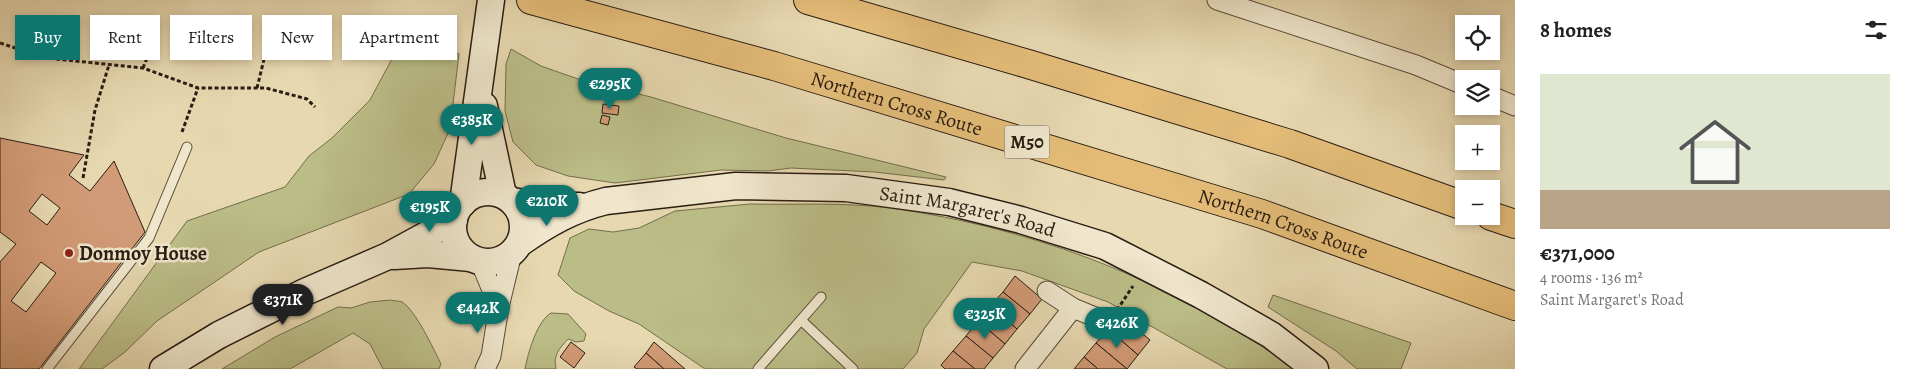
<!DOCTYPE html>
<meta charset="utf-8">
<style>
:root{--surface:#fff;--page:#f6f6f6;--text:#222;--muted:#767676;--accent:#0f766e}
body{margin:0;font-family:Alegreya,serif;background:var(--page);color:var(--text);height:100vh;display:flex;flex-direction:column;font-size:19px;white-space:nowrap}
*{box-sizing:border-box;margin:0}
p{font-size:16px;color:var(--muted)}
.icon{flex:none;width:28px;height:28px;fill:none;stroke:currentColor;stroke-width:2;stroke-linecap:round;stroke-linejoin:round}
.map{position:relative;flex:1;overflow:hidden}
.side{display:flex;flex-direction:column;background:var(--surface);width:400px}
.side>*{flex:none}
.banner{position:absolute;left:15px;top:15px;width:475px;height:45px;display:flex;gap:10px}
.fabs{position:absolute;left:1455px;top:15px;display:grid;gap:10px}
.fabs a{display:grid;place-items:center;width:45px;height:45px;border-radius:0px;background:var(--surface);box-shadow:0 2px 8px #0003;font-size:25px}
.price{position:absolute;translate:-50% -42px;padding:0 11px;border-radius:18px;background:var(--accent);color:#fff;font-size:16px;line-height:32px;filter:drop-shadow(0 1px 2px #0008)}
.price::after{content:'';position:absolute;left:50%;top:30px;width:15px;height:11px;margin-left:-8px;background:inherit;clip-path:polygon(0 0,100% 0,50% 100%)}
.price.on{background:#222;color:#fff}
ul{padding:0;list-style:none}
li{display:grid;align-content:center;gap:10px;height:265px;padding:0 25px}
li span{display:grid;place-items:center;height:155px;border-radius:0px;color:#555}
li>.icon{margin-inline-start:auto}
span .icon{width:90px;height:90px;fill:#fffc;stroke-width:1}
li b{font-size:21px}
h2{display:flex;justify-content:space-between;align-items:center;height:60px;padding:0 25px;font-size:21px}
.chip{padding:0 18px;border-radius:0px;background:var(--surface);box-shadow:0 2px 8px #0003;font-size:18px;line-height:45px}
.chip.on{background:var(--accent);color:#fff}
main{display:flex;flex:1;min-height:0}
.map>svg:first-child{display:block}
</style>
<main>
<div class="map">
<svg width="1515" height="369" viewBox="0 0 1515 369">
<rect width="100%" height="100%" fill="#e7d8b0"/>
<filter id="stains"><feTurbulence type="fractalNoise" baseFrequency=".004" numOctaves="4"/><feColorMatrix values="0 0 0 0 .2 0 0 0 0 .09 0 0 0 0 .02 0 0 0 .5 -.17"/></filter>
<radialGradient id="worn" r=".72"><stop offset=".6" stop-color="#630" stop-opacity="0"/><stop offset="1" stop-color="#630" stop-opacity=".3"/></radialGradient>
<g fill="#bbbd87" stroke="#726d4d">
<polygon points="430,41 459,54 450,129 434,164 409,194 259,252 157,321 125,352 102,369 79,369 187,221 285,187 309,156 332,138 370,100 394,55 405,42"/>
<polygon points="511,49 541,66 581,80 651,97 786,138 946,177 944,180 875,172 791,168 768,171 721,170 615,183 568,176 536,165 513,142 505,111 506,64"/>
<path d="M 750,204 C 796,205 844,202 890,208 C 1035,228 1176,282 1294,369 L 1227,369 L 1108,302 L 1022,271 L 972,262 L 924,329 L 917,353 L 903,369 L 705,369 L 639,324 L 609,311 L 574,291 L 558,275 L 570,238 L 589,229 L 613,232 L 639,228 L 675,211 Z"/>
<polygon points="1273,295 1411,343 1401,369 1357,369 1336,351 1268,307"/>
<path d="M 390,300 C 394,301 400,301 402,302 C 415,309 434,350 441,364 L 439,369 L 383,369 L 370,344 L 353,333 L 290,369 L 222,369 L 275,337 L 338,307 L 351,308 L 370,302 Z"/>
<path d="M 551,313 L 568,314 L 586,334 L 584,341 L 576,342 L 568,339 C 559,349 553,355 556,369 L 525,369 C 528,353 537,321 551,313 Z"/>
</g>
<g fill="#d29b77" stroke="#291d13" fill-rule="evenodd">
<polygon points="603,104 619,106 618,115 602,113"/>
<polygon points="602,115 610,117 608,125 600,123"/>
<path d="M 0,138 L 84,155 L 69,175 L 90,191 L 114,161 L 145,232 L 39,369 L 0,369 L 0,262 L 16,244 L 0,232 ZM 42,194 L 60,208 L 47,225 L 29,211 ZM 41,262 L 56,273 L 26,312 L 11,301 Z"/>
<polygon points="1015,276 1042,299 1030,314 1003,292"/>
<polygon points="1003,292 1030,314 1017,329 990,306"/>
<polygon points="990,306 1017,329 1005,344 978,321"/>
<polygon points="1120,315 1150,340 1138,355 1108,329"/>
<polygon points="978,321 1005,344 993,358 966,336"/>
<polygon points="1108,329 1138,355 1127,369 1096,343"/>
<polygon points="966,336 993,358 984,369 975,369 953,351"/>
<polygon points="571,342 585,353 574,368 560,357"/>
<polygon points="654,342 685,369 664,369 646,353"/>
<polygon points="1096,343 1127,369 1098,369 1084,357"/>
<polygon points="953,351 975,369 945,369 941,365"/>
<polygon points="646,353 664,369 637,369 634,367"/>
<polygon points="1084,357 1098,369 1074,369"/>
</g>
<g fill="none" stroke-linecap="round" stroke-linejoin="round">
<defs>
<g id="service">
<polyline points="801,320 853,369"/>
<polyline points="47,369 149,238 187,147"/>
<polyline points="758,369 821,297"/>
</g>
<g id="minor">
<polyline points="1217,0 1416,65 1464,85"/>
<polyline points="1491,96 1515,106"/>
<polyline points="480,261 499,307"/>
<polyline points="1047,291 1073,308 1100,319"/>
<polyline points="485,369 491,356 499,307 512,253"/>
<polyline points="1025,369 1073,308"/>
</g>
<g id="secondary">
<polyline points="484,106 503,195"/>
<circle cx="488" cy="227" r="35"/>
<polyline points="512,201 547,206 579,206"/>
<polyline points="463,203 491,0"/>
<path id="s1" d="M 520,243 C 547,224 573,209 606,201 L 736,186 L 846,188 L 949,202 L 1021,220 L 1105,246 L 1201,295 L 1271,335 L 1315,369"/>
<polyline points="394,256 428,254 471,258"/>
<polyline points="163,369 219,335 305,292 388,256 454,220"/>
</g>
<g id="motorway">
<path id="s2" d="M 531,0 L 774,66 L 1262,214 L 1515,306"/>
<polyline points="808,0 1028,64 1290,144 1464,206"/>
<polyline points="1491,216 1515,224"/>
</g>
</defs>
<use href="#service" stroke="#584c3a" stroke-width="11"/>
<use href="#minor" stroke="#584c3a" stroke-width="21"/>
<use href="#secondary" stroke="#291d13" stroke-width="29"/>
<use href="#motorway" stroke="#291d13" stroke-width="30"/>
<g stroke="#291d13" stroke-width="3" stroke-dasharray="4 2.5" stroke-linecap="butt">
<polyline points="0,43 46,58 143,68 198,88 266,88 307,99 315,107"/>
<polyline points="143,68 159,28"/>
<polyline points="257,88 266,51"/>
<polyline points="182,132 198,88"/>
<polyline points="83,178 95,110 109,65"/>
<polyline points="1117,310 1133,286"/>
</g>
<use href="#service" stroke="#efe6cc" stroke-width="9"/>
<use href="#minor" stroke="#efe6cc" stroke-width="19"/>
<use href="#secondary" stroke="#efe6cc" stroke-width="26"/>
<use href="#motorway" stroke="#e4bc78" stroke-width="28"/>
</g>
<circle fill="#8f2418" stroke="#efe6cc" stroke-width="2" cx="69" cy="253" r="5"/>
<g text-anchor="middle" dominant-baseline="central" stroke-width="5" stroke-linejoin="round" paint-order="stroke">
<rect fill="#efe6cc" stroke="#64594a" stroke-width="1" x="1004.5" y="125.5" width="45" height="33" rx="4"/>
<g font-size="19" font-weight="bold" fill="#291d13">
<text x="1027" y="142">M50</text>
</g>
<g font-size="20" fill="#291d13" stroke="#efe6cc">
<text stroke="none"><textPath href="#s2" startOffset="380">Northern Cross Route</textPath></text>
<text stroke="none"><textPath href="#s1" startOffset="461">Saint Margaret's Road</textPath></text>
<text stroke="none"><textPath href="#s2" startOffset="785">Northern Cross Route</textPath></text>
</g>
<g font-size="20" font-weight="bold" fill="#291d13" stroke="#efe6cc" text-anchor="start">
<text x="79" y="253">Donmoy House</text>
</g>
</g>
<rect width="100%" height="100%" filter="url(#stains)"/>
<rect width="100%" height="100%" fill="url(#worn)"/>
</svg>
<div class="fabs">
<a><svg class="icon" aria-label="locate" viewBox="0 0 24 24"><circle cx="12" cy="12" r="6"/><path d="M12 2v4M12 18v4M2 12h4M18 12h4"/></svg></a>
<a><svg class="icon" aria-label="layers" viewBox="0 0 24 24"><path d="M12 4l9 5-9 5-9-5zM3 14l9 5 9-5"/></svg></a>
<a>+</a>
<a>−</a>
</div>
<b class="price" style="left:610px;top:110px">€295K</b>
<b class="price" style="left:472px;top:146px">€385K</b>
<b class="price" style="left:547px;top:227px">€210K</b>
<b class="price" style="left:430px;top:233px">€195K</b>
<b class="price on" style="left:283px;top:326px">€371K</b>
<b class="price" style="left:478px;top:334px">€442K</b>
<b class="price" style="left:985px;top:340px">€325K</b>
<b class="price" style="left:1117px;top:349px">€426K</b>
<div class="banner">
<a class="chip on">Buy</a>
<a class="chip">Rent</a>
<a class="chip">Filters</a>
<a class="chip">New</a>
<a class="chip">Apartment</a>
</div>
</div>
<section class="side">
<h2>8 homes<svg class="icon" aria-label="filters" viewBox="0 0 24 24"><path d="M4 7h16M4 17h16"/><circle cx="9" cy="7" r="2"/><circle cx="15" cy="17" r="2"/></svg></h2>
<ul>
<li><span style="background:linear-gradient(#dfe7d0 75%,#b9a48a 0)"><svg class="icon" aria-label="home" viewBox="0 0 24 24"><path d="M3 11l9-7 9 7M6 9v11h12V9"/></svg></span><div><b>€371,000</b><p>4 rooms · 136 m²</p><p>Saint Margaret's Road</p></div></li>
</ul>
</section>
</main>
